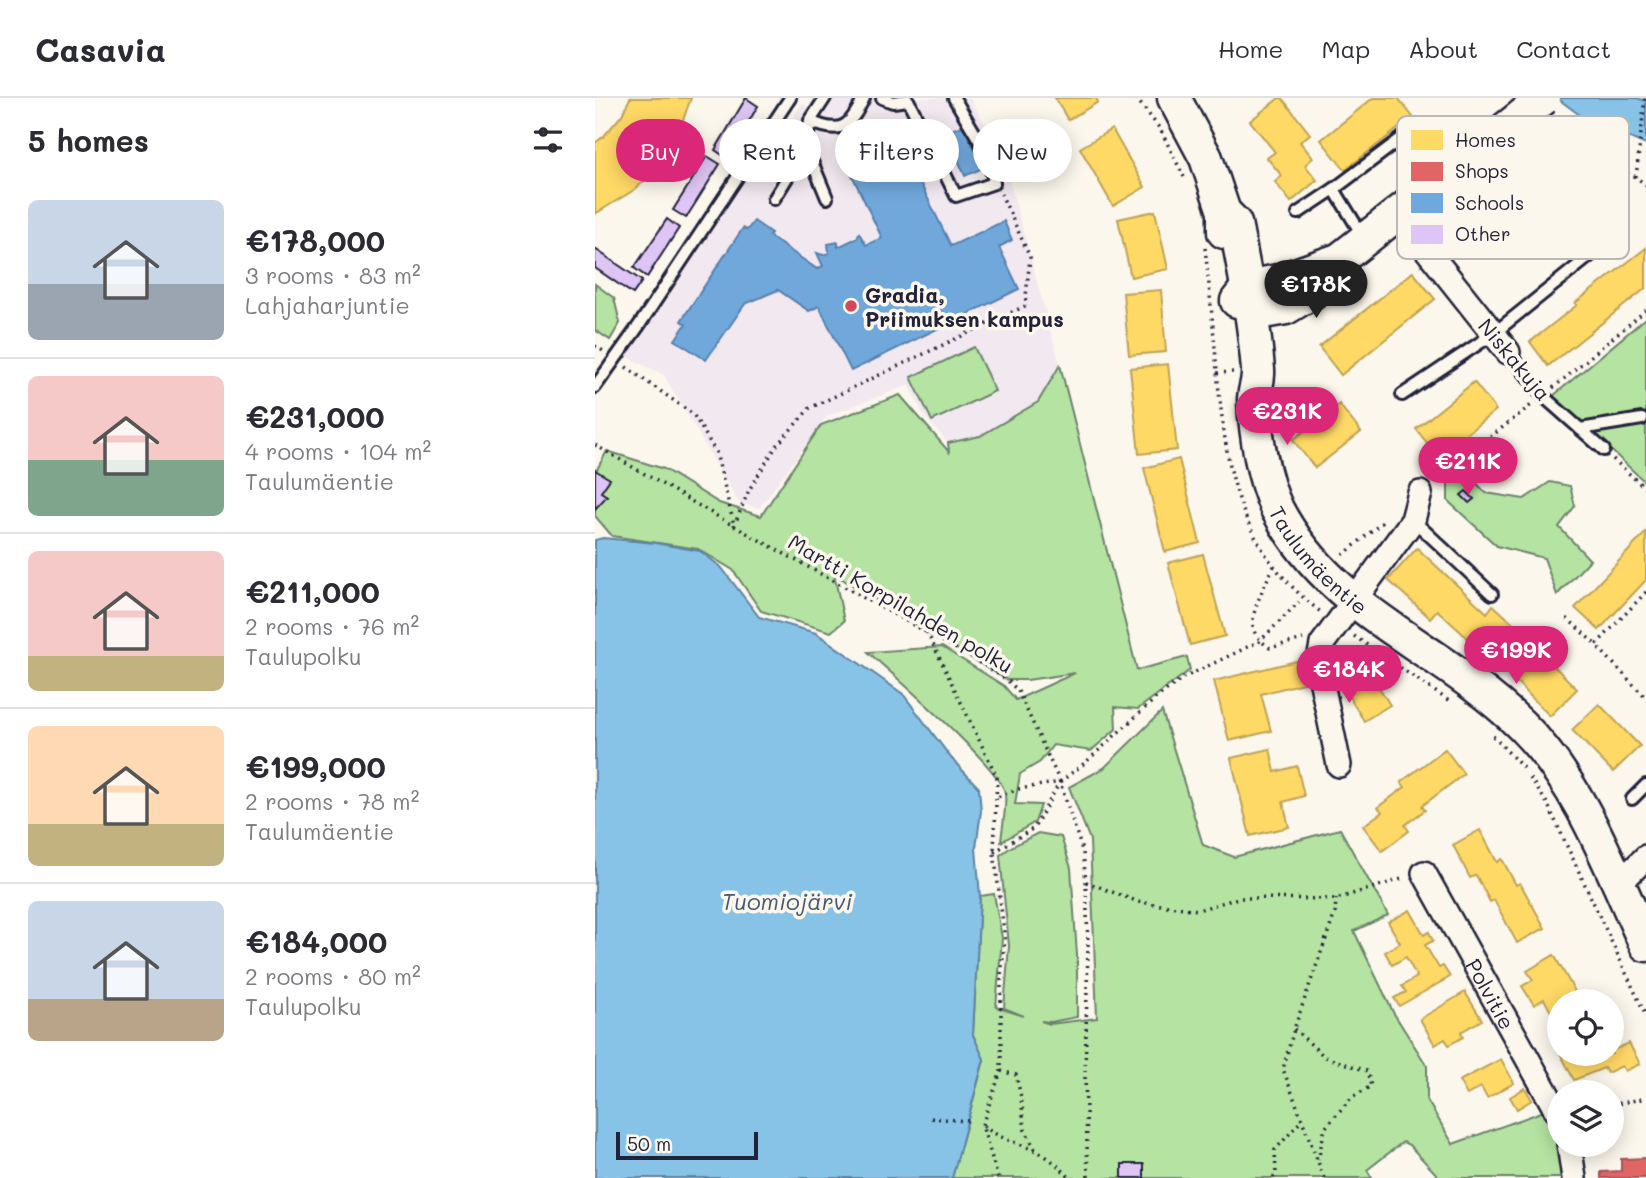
<!DOCTYPE html>
<meta charset="utf-8">
<style>
:root{--surface:#fff;--page:#f2f2f3;--text:#2b2b33;--muted:#7c7c81;--line:#e1e1e2;--accent:#db2777}
body{margin:0;font-family:Mali,sans-serif;background:var(--page);color:var(--text);height:100vh;display:flex;flex-direction:column;font-size:26px;white-space:nowrap}
*{box-sizing:border-box;margin:0}
p{font-size:23px;color:var(--muted)}
.icon{flex:none;width:38px;height:38px;fill:none;stroke:currentColor;stroke-width:2;stroke-linecap:round;stroke-linejoin:round}
.map{position:relative;flex:1;overflow:hidden}
.sheet{display:flex;flex-direction:column;background:var(--surface);width:595px}
.sheet>*{flex:none}
.top-card{position:absolute;left:21px;top:21px;width:665px;height:63px;display:flex;gap:14px}
.buttons{position:absolute;left:952px;top:891px;display:grid;gap:14px}
.buttons a{display:grid;place-items:center;width:77px;height:77px;border-radius:50%;background:var(--surface);box-shadow:0 4px 18px #0003;font-size:35px}
.scale{position:absolute;left:21px;bottom:18px;width:142px;box-sizing:border-box;padding-left:7px;border:4px solid #22223b;border-top:0;font-size:19px;line-height:24px;white-space:nowrap;color:#22223b;-webkit-text-stroke:5px #fbf7ec;paint-order:stroke}
.price{position:absolute;translate:-50% -60px;padding:0 16px;border-radius:24px;background:var(--accent);color:#fff;font-size:23px;line-height:46px;filter:drop-shadow(0 2px 4px #0008)}
.price::after{content:'';position:absolute;left:50%;top:42px;width:21px;height:16px;margin-left:-10px;background:inherit;clip-path:polygon(0 0,100% 0,50% 100%)}
.price.selected{background:#222;color:#fff}
ul{padding:0;list-style:none}
li{display:flex;align-items:center;gap:21px;height:175px;padding:0 28px}
li+li{border-top:2px solid var(--line)}
li span{display:grid;place-items:center;flex:none;width:196px;height:140px;border-radius:10px;color:#555}
li>.icon{margin-inline-start:auto}
span .icon{width:84px;height:84px;fill:#fffc;stroke-width:1}
li b{font-size:30px}
h2{display:flex;justify-content:space-between;align-items:center;height:84px;padding:0 28px;font-size:30px}
.tag{padding:0 24px;border-radius:32px;background:var(--surface);box-shadow:0 4px 18px #0003;font-size:24px;line-height:63px}
.tag.selected{background:var(--accent);color:#fff}
header{display:flex;align-items:center;gap:42px;box-sizing:border-box;height:98px;padding:0 35px;background:var(--surface);border-bottom:2px solid var(--line)}
header strong{font-size:33px}
nav{display:flex;gap:38px;margin-inline-start:auto;font-size:24px}
main{display:flex;flex:1;min-height:0}
.map>svg:first-child{display:block}
</style>
<header>
<strong>Casavia</strong>
<nav><a>Home</a><a>Map</a><a>About</a><a>Contact</a></nav>
</header>
<main>
<section class="sheet">
<h2>5 homes<svg class="icon" aria-label="filters" viewBox="0 0 24 24"><path d="M4 7h16M4 17h16"/><circle cx="9" cy="7" r="2"/><circle cx="15" cy="17" r="2"/></svg></h2>
<ul>
<li><span style="background:linear-gradient(#c9d6e8 60%,#9aa5b1 0)"><svg class="icon" aria-label="home" viewBox="0 0 24 24"><path d="M3 11l9-7 9 7M6 9v11h12V9"/></svg></span><div><b>€178,000</b><p>3 rooms · 83 m²</p><p>Lahjaharjuntie</p></div></li>
<li><span style="background:linear-gradient(#f6c9c9 60%,#7fa58c 0)"><svg class="icon" aria-label="home" viewBox="0 0 24 24"><path d="M3 11l9-7 9 7M6 9v11h12V9"/></svg></span><div><b>€231,000</b><p>4 rooms · 104 m²</p><p>Taulumäentie</p></div></li>
<li><span style="background:linear-gradient(#f6c9c9 75%,#c2b280 0)"><svg class="icon" aria-label="home" viewBox="0 0 24 24"><path d="M3 11l9-7 9 7M6 9v11h12V9"/></svg></span><div><b>€211,000</b><p>2 rooms · 76 m²</p><p>Taulupolku</p></div></li>
<li><span style="background:linear-gradient(#ffd9b3 70%,#c2b280 0)"><svg class="icon" aria-label="home" viewBox="0 0 24 24"><path d="M3 11l9-7 9 7M6 9v11h12V9"/></svg></span><div><b>€199,000</b><p>2 rooms · 78 m²</p><p>Taulumäentie</p></div></li>
<li><span style="background:linear-gradient(#c9d6e8 70%,#b9a48a 0)"><svg class="icon" aria-label="home" viewBox="0 0 24 24"><path d="M3 11l9-7 9 7M6 9v11h12V9"/></svg></span><div><b>€184,000</b><p>2 rooms · 80 m²</p><p>Taulupolku</p></div></li>
</ul>
</section>
<div class="map">
<svg width="1051" height="1080" viewBox="0 0 1051 1080">
<rect width="100%" height="100%" fill="#fbf7ec"/>
<filter id="ink" filterUnits="userSpaceOnUse"><feTurbulence type="fractalNoise" baseFrequency=".0143" numOctaves="2"/><feDisplacementMap in="SourceGraphic" scale="14" xChannelSelector="R" yChannelSelector="G"/><feConvolveMatrix kernelMatrix="1 2 1 2 8 2 1 2 1" color-interpolation-filters="sRGB"/></filter>
<g filter="url(#ink)">
<polygon fill="#f2e8ef" points="219,0 375,0 407,57 465,267 443,304 385,338 353,345 328,316 314,287 232,318 164,410 144,405 69,277 30,258 185,20 197,22 207,5 213,9"/>
<g fill="#b5e3a1" stroke="#6c826e" stroke-width="2">
<polygon points="0,186 19,200 25,225 15,242 0,232"/>
<polygon points="1051,220 1051,385 958,298"/>
<polygon points="379,249 400,293 337,323 316,279"/>
<path d="M 465,267 L 542,572 L 592,559 L 595,572 L 543,611 L 520,609 L 521,631 L 496,653 L 458,647 L 445,664 L 425,676 L 420,706 L 446,707 L 440,724 L 406,744 C 407,729 412,710 410,695 C 406,670 297,576 273,554 L 347,549 L 409,588 L 421,602 L 480,575 L 432,582 L 412,582 L 239,476 L 249,523 L 236,534 L 166,513 L 138,472 L 103,451 L 17,438 L 0,418 L 0,375 L 12,353 L 69,371 L 124,405 L 166,418 L 226,327 L 305,297 L 354,354 L 353,345 L 385,338 L 443,304 Z"/>
<polygon points="865,368 891,395 929,401 955,384 975,388 980,408 964,429 995,462 962,497 949,460 902,448 853,403 853,379"/>
<polygon points="567,613 608,747 639,759 745,731 793,817 759,833 798,914 832,968 832,1002 858,1046 952,1012 964,1040 972,1080 845,1080 814,1047 808,1044 772,1072 777,1080 357,1080 389,962 378,937 385,798 399,796 407,840 401,909 429,918 409,910 414,848 405,757 416,749 443,735 466,739 476,770 482,857 482,919 456,924 446,923 455,926 502,920 495,742 474,689 509,670"/>
</g>
<g fill="#87c3e7" stroke="#5f83a2" stroke-width="2">
<polygon points="962,0 1042,0 1051,3 1051,47 990,21"/>
<polygon points="8,440 60,445 105,453 126,469 164,519 221,535 308,596 357,661 384,690 386,713 381,750 385,798 378,937 389,961 357,1080 0,1080 0,442"/>
</g>
<g fill="#ffd966" stroke="#bda259" stroke-width="2">
<polygon points="35,0 96,0 81,41 70,59 57,76 39,92 0,116 0,45 9,38 27,17"/>
<polygon points="460,0 501,0 503,4 473,22"/>
<polygon points="684,0 687,0 715,36 705,44 718,60 710,67 722,82 696,104 680,84 687,78 672,60 680,54 655,23"/>
<polygon points="778,0 803,0 818,19 750,72 726,42"/>
<polygon points="517,31 550,89 518,108 485,50"/>
<polygon points="560,113 573,171 536,179 523,121"/>
<polygon points="1051,150 1051,190 953,268 935,244 982,207 980,205"/>
<polygon points="818,174 840,201 746,277 724,249"/>
<polygon points="566,192 571,254 534,257 528,195"/>
<polygon points="573,266 582,352 544,356 535,270"/>
<polygon points="879,284 901,312 843,359 821,331"/>
<polygon points="744,306 766,334 720,370 698,342"/>
<polygon points="584,361 605,445 570,454 549,370"/>
<polygon points="1051,434 1051,482 1004,532 980,510"/>
<polygon points="822,450 892,515 898,507 919,526 891,557 842,512 835,520 793,482"/>
<polygon points="608,456 630,538 595,547 573,465"/>
<polygon points="937,546 982,591 955,618 910,572"/>
<polygon points="710,561 716,583 666,596 676,633 634,643 619,583"/>
<polygon points="774,573 795,607 769,623 748,589"/>
<polygon points="1004,606 1045,648 1018,674 977,632"/>
<polygon points="675,651 680,674 702,668 709,698 688,704 694,729 655,738 636,660"/>
<polygon points="850,651 869,676 827,708 830,712 810,727 814,733 787,753 768,728 787,714 783,709 810,689 806,684"/>
<polygon points="885,732 902,764 907,761 921,787 925,785 950,830 922,845 899,802 895,804 881,777 875,780 858,747"/>
<polygon points="815,812 829,837 834,834 838,843 830,847 844,870 848,868 855,879 804,908 799,900 811,894 807,888 822,879 811,859 797,867 790,854 805,845 793,824"/>
<polygon points="959,857 983,899 976,903 964,903 964,910 956,914 949,901 939,907 927,888 938,882 932,873"/>
<polygon points="870,894 887,922 866,934 868,939 854,947 850,941 840,947 825,921"/>
<polygon points="1034,945 1045,966 1030,973 1027,968 1012,975 1009,970 979,982 966,957 1017,956 1017,948 1019,952"/>
<polygon points="906,961 919,985 892,1000 886,989 872,997 864,983"/>
<polygon points="930,990 937,1002 922,1011 915,999"/>
</g>
<polygon fill="#e06666" stroke="#a75259" stroke-width="2" points="1051,1060 1051,1080 1006,1080 1006,1074 1026,1073 1026,1061"/>
<g fill="#6fa8dc" stroke="#5880ac" stroke-width="2">
<polygon points="297,27 356,148 409,123 417,142 404,149 424,191 256,273 224,208 214,213 183,192 150,206 111,262 80,242 91,226 86,223 148,130 152,132 159,123 176,135 174,138 222,171 228,168 222,155 228,157 234,155 233,146 243,144 243,149 262,140 264,135 271,147 287,140 245,52"/>
<polygon points="369,27 388,70 370,78 351,34"/>
</g>
<g fill="#dec5f5" stroke="#22223b" stroke-width="2">
<polygon points="151,0 163,8 132,60 120,52"/>
<polygon points="112,58 125,66 91,120 78,112"/>
<polygon points="72,121 84,130 52,179 39,170"/>
<polygon points="0,151 47,183 38,196 0,170"/>
<polygon points="0,372 15,381 6,394 12,398 0,411"/>
<polygon points="871,393 879,401 874,405 866,397"/>
<rect x="527" y="1066" width="22" height="14"/>
</g>
<g fill="none" stroke-linecap="round" stroke-linejoin="round">
<defs>
<g id="lane">
<polyline points="287,0 298,4 313,2 361,98 399,85 394,59 359,0"/>
<path d="M 215,23 C 247,38 255,28 269,0"/>
<polyline points="211,49 232,100"/>
<polyline points="739,91 769,140"/>
<polyline points="179,101 211,49 215,23 230,0"/>
<polyline points="703,115 739,91 819,31"/>
<polyline points="913,254 948,298 1009,352"/>
<polyline points="0,289 45,226 195,0"/>
<polyline points="807,297 898,236 1001,153"/>
<polyline points="985,331 1047,321"/>
<polyline points="818,422 897,496"/>
<polyline points="1037,701 1051,687"/>
</g>
<g id="street">
<polyline points="804,117 913,254"/>
<polyline points="744,667 725,576 724,563 727,546 818,422 825,395"/>
<path id="s1" d="M 829,775 L 964,1017"/>
<polyline points="1023,787 1051,759"/>
<polyline points="974,1046 979,1080"/>
</g>
<g id="secondary">
<polyline points="579,0 611,60 629,114 629,134"/>
<path id="s2" d="M 629,114 L 640,125 C 650,174 659,222 663,272 C 664,283 659,292 659,302 C 660,335 668,382 682,411 C 736,515 847,549 926,627 C 986,686 1016,771 1051,847"/>
<polyline points="642,203 653,189 683,183 743,162"/>
<polyline points="657,216 691,210 721,192 745,161 928,17"/>
</g>
</defs>
<use href="#lane" stroke="#22223b" stroke-width="16"/>
<use href="#street" stroke="#22223b" stroke-width="28"/>
<use href="#secondary" stroke="#22223b" stroke-width="37"/>
<g stroke="#22223b" stroke-width="3.5" stroke-dasharray="2 5" stroke-linecap="butt">
<polyline points="541,0 565,31 589,79"/>
<polyline points="959,25 975,47 1041,79 1051,87"/>
<polyline points="1041,79 1050,0"/>
<path d="M 880,89 C 915,63 931,52 975,47"/>
<path d="M 610,150 C 615,194 619,239 623,284 C 633,381 645,452 727,515"/>
<polyline points="0,248 10,254"/>
<polyline points="31,269 98,316 121,354 139,427"/>
<polyline points="622,275 638,274"/>
<polyline points="958,290 1051,212"/>
<polyline points="0,347 139,428 378,560 412,582 423,593 465,684 488,755 491,784 493,848 490,979 493,1080"/>
<polyline points="1018,361 1051,391"/>
<polyline points="840,382 939,305"/>
<polyline points="139,428 154,392 182,347 215,310 430,208 435,159 406,96"/>
<polyline points="748,457 790,422"/>
<path d="M 679,468 C 672,482 656,513 658,528 C 659,538 668,545 675,550 L 708,541"/>
<polyline points="1051,494 1001,547 1051,600"/>
<polyline points="972,520 1001,547"/>
<polyline points="332,534 402,679 399,754 410,841 406,878 406,973 387,1027 403,1080"/>
<polyline points="759,538 854,603"/>
<polyline points="898,638 929,671"/>
<polyline points="935,680 952,705 1051,918"/>
<polyline points="465,684 491,664 561,600 588,580 665,543 704,504"/>
<polyline points="399,754 439,730 465,684 424,691 402,699"/>
<polyline points="491,784 544,804 603,812 643,800 741,801 810,780"/>
<polyline points="699,931 730,959 772,973 776,988 756,1000 730,1030 723,1062"/>
<polyline points="406,973 421,977 426,999 430,1032 440,1051"/>
<polyline points="1017,1007 1051,1000"/>
<polyline points="336,1020 373,1023"/>
<path d="M 388,1028 C 408,1042 418,1043 439,1052 C 453,1058 465,1069 475,1080"/>
<polyline points="678,1080 681,1076 680,1052 707,1022"/>
<polyline points="729,1080 688,971 699,931 740,815 741,801"/>
</g>
<use href="#lane" stroke="#fbf7ec" stroke-width="10"/>
<use href="#street" stroke="#fbf7ec" stroke-width="23"/>
<use href="#secondary" stroke="#fbf7ec" stroke-width="32"/>
<defs>
<polyline id="secondary-bridge" points="928,17 949,0"/>
</defs>
<use href="#secondary-bridge" stroke="#22223b" stroke-width="37" stroke-linecap="butt"/>
<use href="#secondary-bridge" stroke="#fbf7ec" stroke-width="32"/>
</g>
</g>
<circle fill="#d1495b" stroke="#fbf7ec" stroke-width="2.5" cx="256" cy="208" r="7"/>
<g text-anchor="middle" dominant-baseline="central" stroke-width="7" stroke-linejoin="round" paint-order="stroke">
<g font-size="21" font-weight="bold" fill="#22223b" stroke="#fbf7ec" text-anchor="start">
<text x="270" y="196">Gradia,<tspan x="270" dy="24">Priimuksen kampus</tspan></text>
</g>
<g font-size="21" fill="#22223b" stroke="#fbf7ec">
<text transform="translate(920 261) rotate(50)">Niskakuja</text>
<text stroke="none"><textPath href="#s2" startOffset="373">Taulumäentie</textPath></text>
<text transform="translate(306 505) rotate(30)">Martti Korpilahden polku</text>
<text stroke="none"><textPath href="#s1" startOffset="138">Polvitie</textPath></text>
</g>
<g font-size="23" font-style="italic" fill="#455a77" stroke="#fbf7ec">
<text x="192" y="803">Tuomiojärvi</text>
</g>
</g>
<rect x="802" y="18" width="232" height="143" rx="10" fill="#fbf7ec" stroke="#bab7b7" stroke-width="2"/>
<rect x="816" y="32" width="32" height="20" fill="#ffd966"/>
<rect x="816" y="64" width="32" height="19" fill="#e06666"/>
<rect x="816" y="95" width="32" height="20" fill="#6fa8dc"/>
<rect x="816" y="127" width="32" height="19" fill="#dec5f5"/>
<g font-size="19" fill="#22223b">
<text x="860" y="49">Homes</text>
<text x="860" y="80">Shops</text>
<text x="860" y="112">Schools</text>
<text x="860" y="143">Other</text>
</g>
</svg>
<div class="buttons">
<a><svg class="icon" aria-label="locate" viewBox="0 0 24 24"><circle cx="12" cy="12" r="6"/><path d="M12 2v4M12 18v4M2 12h4M18 12h4"/></svg></a>
<a><svg class="icon" aria-label="layers" viewBox="0 0 24 24"><path d="M12 4l9 5-9 5-9-5zM3 14l9 5 9-5"/></svg></a>
</div>
<div class="scale">50 m</div>
<b class="price selected" style="left:721px;top:222px">€178K</b>
<b class="price" style="left:692px;top:349px">€231K</b>
<b class="price" style="left:873px;top:399px">€211K</b>
<b class="price" style="left:921px;top:588px">€199K</b>
<b class="price" style="left:754px;top:607px">€184K</b>
<div class="top-card">
<a class="tag selected">Buy</a>
<a class="tag">Rent</a>
<a class="tag">Filters</a>
<a class="tag">New</a>
</div>
</div>
</main>
